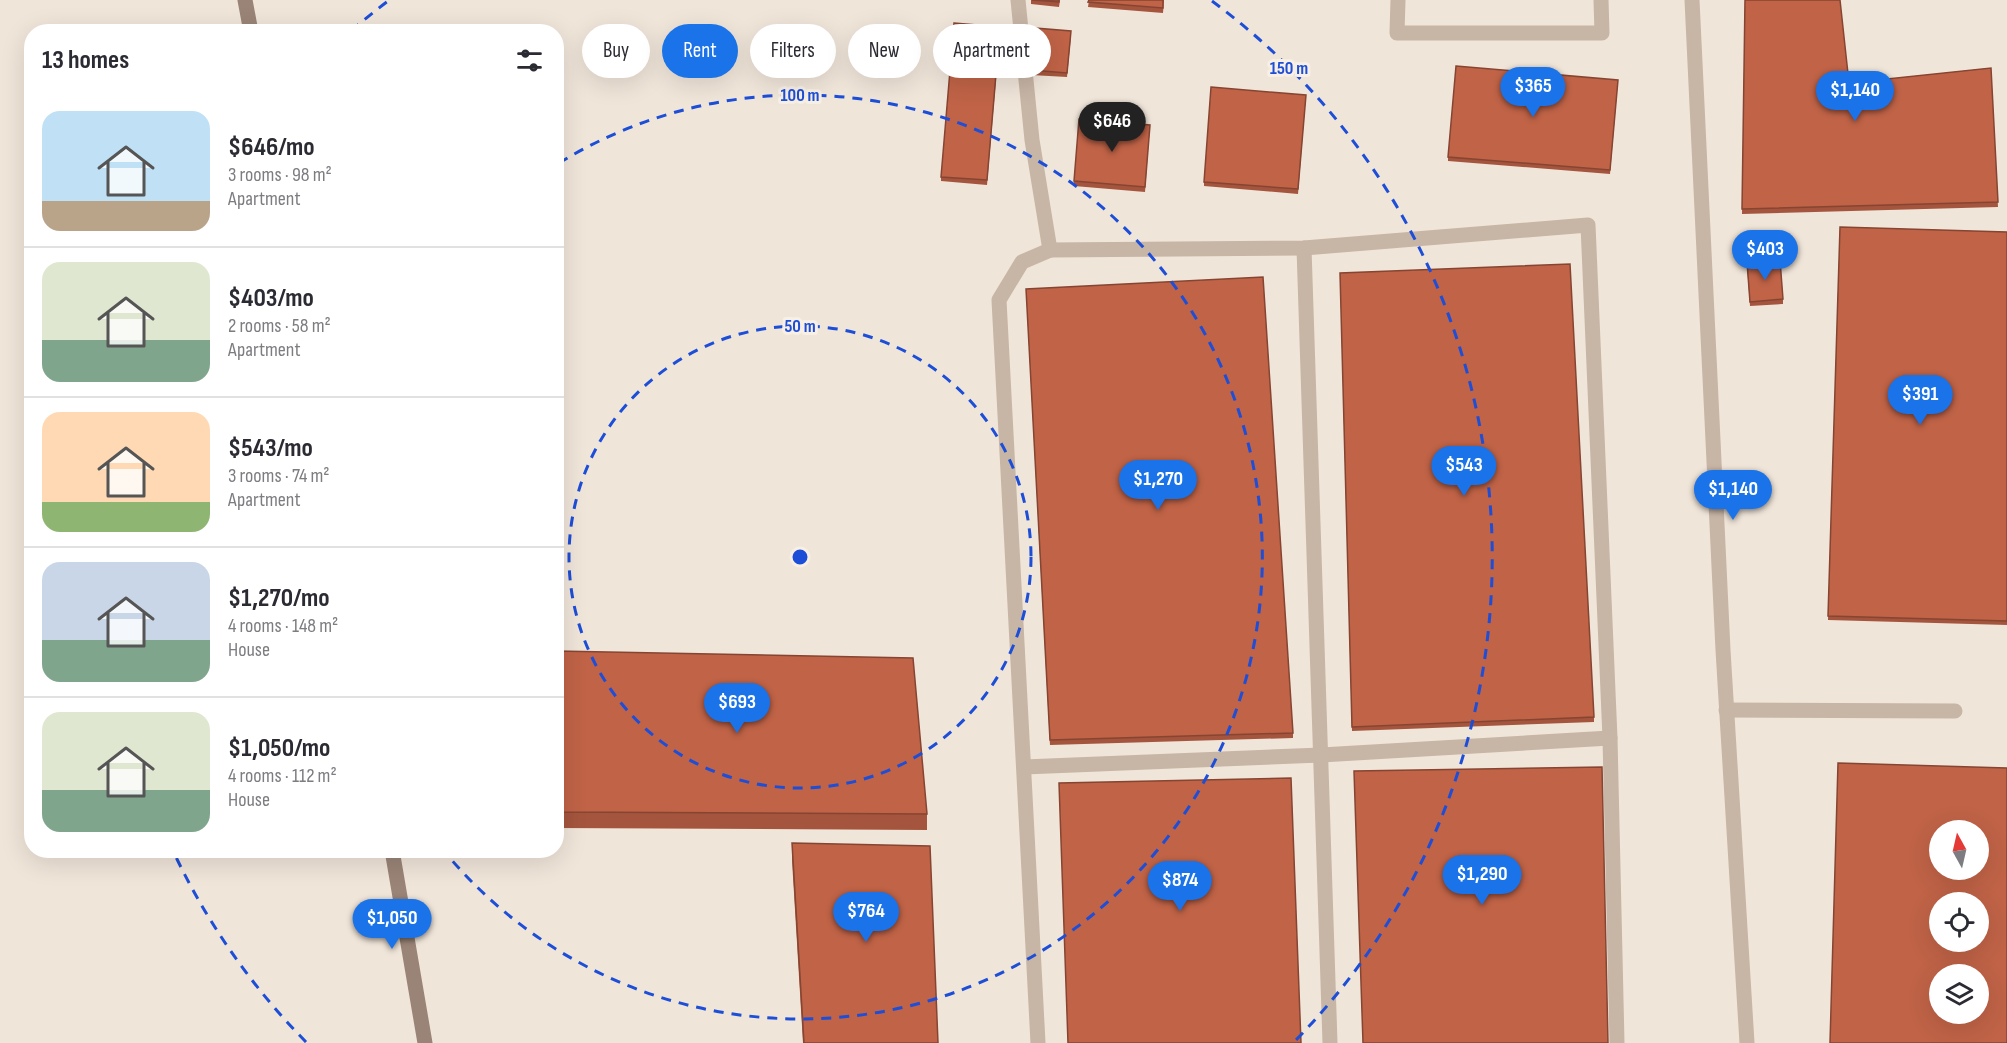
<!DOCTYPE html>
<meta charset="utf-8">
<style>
:root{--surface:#fff;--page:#f2f2f3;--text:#2b2b33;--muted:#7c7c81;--line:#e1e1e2;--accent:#1a73e8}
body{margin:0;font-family:"Sofia Sans Condensed",sans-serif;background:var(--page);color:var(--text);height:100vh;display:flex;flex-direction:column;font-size:22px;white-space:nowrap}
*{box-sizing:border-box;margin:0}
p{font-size:20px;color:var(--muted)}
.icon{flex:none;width:33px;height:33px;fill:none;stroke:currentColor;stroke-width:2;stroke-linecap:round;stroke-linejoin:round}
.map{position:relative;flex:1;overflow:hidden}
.details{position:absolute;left:24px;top:24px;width:540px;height:834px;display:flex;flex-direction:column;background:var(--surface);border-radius:24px;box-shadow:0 6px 24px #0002}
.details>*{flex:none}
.top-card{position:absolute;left:582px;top:24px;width:570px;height:54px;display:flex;gap:12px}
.needle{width:39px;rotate:352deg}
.controls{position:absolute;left:1929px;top:820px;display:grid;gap:12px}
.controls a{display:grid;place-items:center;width:60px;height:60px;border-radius:50%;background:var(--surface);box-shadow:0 6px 24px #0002;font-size:30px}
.price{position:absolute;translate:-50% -51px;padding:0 14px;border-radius:21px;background:var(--accent);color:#fff;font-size:20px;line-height:39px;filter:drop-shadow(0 2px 3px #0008)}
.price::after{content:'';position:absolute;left:50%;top:36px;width:18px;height:14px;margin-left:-9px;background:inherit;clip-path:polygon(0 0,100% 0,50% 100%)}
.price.active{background:#222;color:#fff}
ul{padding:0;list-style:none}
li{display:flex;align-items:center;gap:18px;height:150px;padding:0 18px}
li+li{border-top:2px solid var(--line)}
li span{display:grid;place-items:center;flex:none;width:168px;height:120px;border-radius:18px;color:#555}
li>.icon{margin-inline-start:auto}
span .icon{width:72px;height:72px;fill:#fffc;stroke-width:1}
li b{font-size:26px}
h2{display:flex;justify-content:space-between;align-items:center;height:72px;padding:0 18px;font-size:26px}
.pill{padding:0 21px;border-radius:27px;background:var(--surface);box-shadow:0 6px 24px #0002;font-size:21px;line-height:54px}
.pill.active{background:var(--accent);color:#fff}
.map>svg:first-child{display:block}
</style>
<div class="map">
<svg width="2007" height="1043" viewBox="0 0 2007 1043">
<rect width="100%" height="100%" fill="#f0e5d9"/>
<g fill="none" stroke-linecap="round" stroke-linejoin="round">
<g stroke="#c7b5a6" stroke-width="15">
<polyline points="1018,0 1032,140 1050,250 1304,248 1588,225 1610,738 1617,1043"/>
<polyline points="1398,0 1397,33 1602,33 1601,0"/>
<polyline points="1304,248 1330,1043"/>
<polyline points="1726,710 1955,711"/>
<polyline points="1024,767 1321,755 1610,738"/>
<polyline points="1038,1043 999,300 1022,262 1050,250"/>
</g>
<polyline stroke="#c7b5a6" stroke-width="15" points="1692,0 1723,650 1747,1043"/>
<g stroke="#9a8477" stroke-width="15">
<polyline points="245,0 251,32"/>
<polyline points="392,850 425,1043"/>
</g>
</g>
<g fill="#a5553d">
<polygon points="1031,0 1060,0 1059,7 1031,4"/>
<polygon points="1089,0 1164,0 1163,13 1088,7"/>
<polygon points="1745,0 1849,83 1991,68 1998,207 1742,214"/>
<polygon points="1000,32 987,185 941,181 941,177"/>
<polygon points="1071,36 1067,77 1031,75 1031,70"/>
<polygon points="1618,80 1610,174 1448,161 1448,157"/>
<polygon points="1306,95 1298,194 1204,186 1204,182"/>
<polygon points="1150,125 1145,192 1074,186 1074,181"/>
<polygon points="1840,227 2007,232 2007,625 1828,620"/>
<polygon points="1747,267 1783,299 1783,304 1750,306"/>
<polygon points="1340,273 1594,717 1594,722 1352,731"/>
<polygon points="1026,289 1293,733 1293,738 1050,745"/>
<polygon points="556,651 927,814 927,830 556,828"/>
<polygon points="792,843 938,1043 803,1043 792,860"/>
</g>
<g fill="#c06347" stroke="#864532" stroke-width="1.5" fill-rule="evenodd">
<polygon points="1032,0 1059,0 1059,2"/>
<polygon points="1089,0 1163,0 1163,8 1088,2"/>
<polygon points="1745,0 1840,0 1849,83 1991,68 1998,202 1742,209"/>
<polygon points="954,23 1000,27 987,180 941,177"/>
<polygon points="1035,28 1071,31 1067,73 1031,70"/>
<polygon points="1456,66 1618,80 1610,170 1448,157"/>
<polygon points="1211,87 1306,95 1298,189 1204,182"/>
<polygon points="1079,119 1150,125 1145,187 1074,181"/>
<polygon points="1840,227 2007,232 2007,621 1828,616"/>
<polygon points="1780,260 1783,299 1750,302 1747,262"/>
<polygon points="1570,264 1594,717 1352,727 1340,273"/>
<polygon points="1263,277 1293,733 1050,740 1026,289"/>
<polygon points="556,651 913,658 927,814 556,812"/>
<path d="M 1838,763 L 2007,768 L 2007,1043 L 1830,1043 ZM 1940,831 L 1978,831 L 1978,870 L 1940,870 ZM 1940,903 L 1978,903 L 1978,942 L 1940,942 ZM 1940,975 L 1978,975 L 1978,1014 L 1940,1014 Z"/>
<polygon points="1602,767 1608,1043 1363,1043 1354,771"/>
<polygon points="1291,778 1301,1043 1068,1043 1059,783"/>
<polygon points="792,843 930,846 938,1043 804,1043"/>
</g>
<g fill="none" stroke="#1d4ed8" stroke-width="3" stroke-dasharray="10 8">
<circle cx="800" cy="557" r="231"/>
<path d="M559 163A462 462 0 1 1 444 851"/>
<path d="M306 1042A692 692 0 0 1 175 855M351 31A692 692 0 0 1 388 1M1212 1A692 692 0 0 1 1294 1042"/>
</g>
<circle cx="800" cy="557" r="9" fill="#1d4ed8" stroke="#f8efe5" stroke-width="3"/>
<g font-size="18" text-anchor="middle" font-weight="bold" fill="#1d4ed8" stroke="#f8efe5" stroke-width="6" stroke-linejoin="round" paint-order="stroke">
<text x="1289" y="74">150 m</text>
<text x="800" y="101">100 m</text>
<text x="800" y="332">50 m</text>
</g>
</svg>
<div class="controls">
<a><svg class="needle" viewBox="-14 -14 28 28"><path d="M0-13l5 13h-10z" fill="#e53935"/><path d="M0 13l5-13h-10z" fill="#7c7c81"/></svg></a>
<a><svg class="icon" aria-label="locate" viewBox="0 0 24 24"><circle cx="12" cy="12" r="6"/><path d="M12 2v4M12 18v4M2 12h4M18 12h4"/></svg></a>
<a><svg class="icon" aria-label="layers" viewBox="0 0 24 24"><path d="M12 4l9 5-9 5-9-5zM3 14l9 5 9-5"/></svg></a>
</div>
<b class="price" style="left:1533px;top:118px">$365</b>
<b class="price" style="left:1855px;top:122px">$1,140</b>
<b class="price active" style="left:1112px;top:153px">$646</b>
<b class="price" style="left:1765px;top:281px">$403</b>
<b class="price" style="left:1920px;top:426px">$391</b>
<b class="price" style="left:1464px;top:497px">$543</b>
<b class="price" style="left:1158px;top:511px">$1,270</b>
<b class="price" style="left:1733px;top:521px">$1,140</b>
<b class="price" style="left:737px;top:734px">$693</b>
<b class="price" style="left:1482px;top:906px">$1,290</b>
<b class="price" style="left:1180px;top:912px">$874</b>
<b class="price" style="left:866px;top:943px">$764</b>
<b class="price" style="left:392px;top:950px">$1,050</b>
<div class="top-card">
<a class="pill">Buy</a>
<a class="pill active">Rent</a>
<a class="pill">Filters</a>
<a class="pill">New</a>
<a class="pill">Apartment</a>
</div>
<section class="details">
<h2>13 homes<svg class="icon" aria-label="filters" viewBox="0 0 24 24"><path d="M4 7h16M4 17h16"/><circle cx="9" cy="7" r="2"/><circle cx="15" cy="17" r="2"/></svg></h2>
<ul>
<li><span style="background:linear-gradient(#bfe0f5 75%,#b9a48a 0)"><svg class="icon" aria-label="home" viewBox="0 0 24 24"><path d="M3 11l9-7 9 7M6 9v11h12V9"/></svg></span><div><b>$646/mo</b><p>3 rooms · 98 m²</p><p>Apartment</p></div></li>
<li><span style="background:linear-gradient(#dfe7d0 65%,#7fa58c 0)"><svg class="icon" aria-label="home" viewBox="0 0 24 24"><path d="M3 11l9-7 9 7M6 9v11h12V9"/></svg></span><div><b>$403/mo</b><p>2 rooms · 58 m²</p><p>Apartment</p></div></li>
<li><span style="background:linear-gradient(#ffd9b3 75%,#8fb573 0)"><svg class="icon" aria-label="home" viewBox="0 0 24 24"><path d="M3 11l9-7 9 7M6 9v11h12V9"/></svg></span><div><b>$543/mo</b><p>3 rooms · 74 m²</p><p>Apartment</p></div></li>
<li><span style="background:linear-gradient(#c9d6e8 65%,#7fa58c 0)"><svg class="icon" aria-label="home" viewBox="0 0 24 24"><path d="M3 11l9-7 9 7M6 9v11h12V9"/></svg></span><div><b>$1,270/mo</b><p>4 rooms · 148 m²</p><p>House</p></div></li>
<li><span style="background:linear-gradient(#dfe7d0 65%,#7fa58c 0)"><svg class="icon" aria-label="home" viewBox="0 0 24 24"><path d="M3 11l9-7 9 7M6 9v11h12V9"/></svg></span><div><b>$1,050/mo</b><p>4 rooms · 112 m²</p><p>House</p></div></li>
</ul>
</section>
</div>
